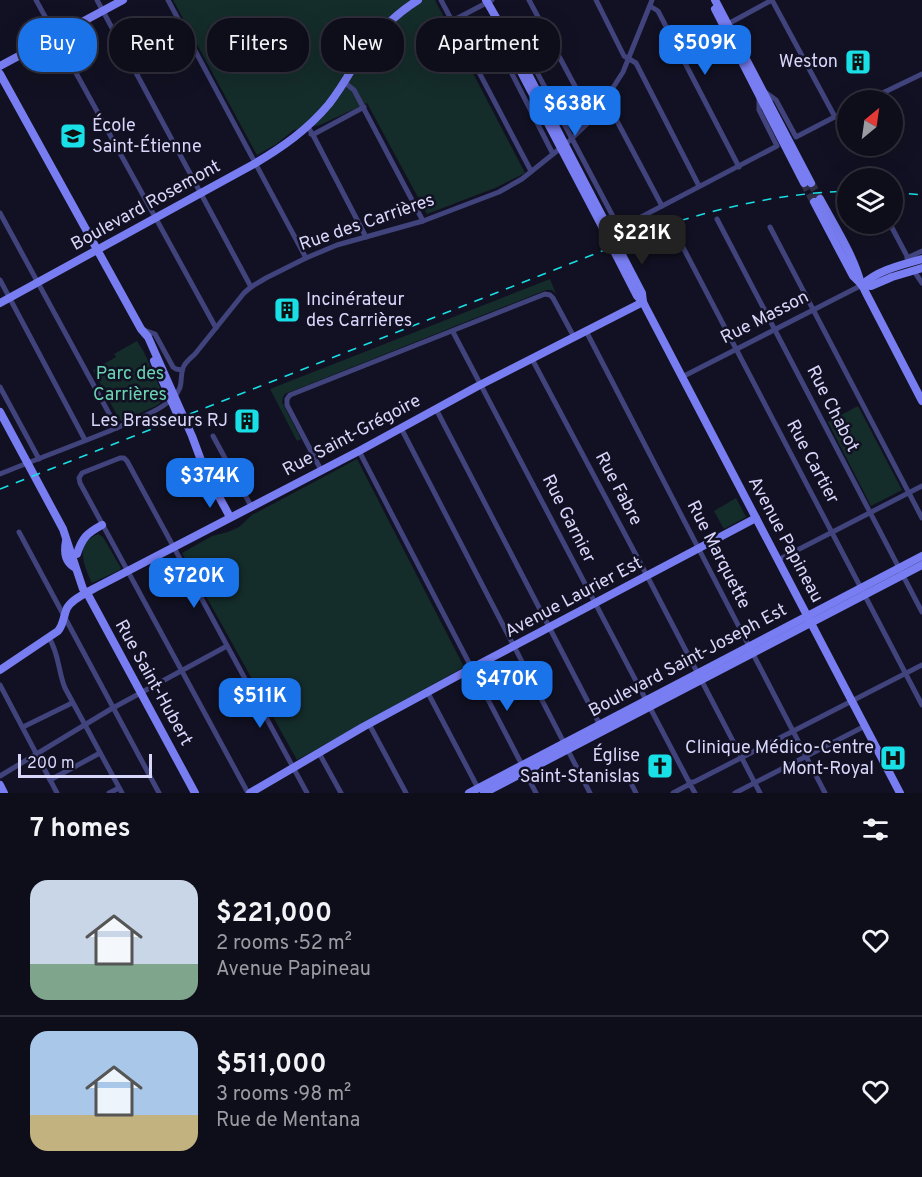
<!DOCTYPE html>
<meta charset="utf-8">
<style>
:root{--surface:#0e0d1a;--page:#171623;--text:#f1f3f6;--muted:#9b9ca2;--line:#2e2d39;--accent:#1a73e8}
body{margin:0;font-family:Overpass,sans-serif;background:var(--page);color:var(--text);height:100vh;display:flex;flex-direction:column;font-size:22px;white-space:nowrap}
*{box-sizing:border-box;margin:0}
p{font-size:20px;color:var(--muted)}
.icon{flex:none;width:33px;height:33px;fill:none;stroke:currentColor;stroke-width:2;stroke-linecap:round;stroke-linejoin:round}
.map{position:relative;height:793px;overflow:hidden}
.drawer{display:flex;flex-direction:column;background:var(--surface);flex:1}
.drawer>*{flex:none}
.top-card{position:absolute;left:18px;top:18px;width:600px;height:54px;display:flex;gap:12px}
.needle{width:39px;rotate:29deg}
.controls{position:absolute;left:837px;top:90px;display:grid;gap:12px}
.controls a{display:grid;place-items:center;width:66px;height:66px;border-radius:50%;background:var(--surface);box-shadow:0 6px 24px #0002,0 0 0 2px var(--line);font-size:30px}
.scale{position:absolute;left:18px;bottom:15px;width:134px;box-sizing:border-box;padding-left:6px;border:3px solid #d8d7fb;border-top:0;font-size:16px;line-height:21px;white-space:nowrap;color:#d8d7fb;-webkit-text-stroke:4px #121123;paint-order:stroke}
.price{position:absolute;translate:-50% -51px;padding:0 14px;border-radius:12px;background:var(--accent);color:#fff;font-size:20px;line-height:39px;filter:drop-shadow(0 2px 3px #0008)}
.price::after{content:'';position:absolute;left:50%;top:36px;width:18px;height:14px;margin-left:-9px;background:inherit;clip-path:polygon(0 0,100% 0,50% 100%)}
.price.on{background:#222;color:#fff}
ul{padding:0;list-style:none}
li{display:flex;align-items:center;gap:18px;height:150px;padding:0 30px}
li+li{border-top:2px solid var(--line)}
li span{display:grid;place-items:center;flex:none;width:168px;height:120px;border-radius:18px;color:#555}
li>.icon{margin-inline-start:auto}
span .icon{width:72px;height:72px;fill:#fffc;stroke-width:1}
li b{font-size:26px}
h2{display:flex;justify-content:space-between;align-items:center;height:72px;padding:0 30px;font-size:26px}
.tag{padding:0 21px;border-radius:24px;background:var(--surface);box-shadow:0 6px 24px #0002,0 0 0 2px var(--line);font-size:21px;line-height:54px}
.tag.on{background:var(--accent);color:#fff}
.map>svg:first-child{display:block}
</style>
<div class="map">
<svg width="922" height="793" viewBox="0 0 922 793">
<rect width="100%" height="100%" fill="#121123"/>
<g fill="#142c2a">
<polygon points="173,0 435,0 525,173 495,188 427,214 367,103 320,125 294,130 275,145 257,155"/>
<polygon points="550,279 556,294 552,290 546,290 285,394 283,397 282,402 301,439 297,441 270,389"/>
<polygon points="137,341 144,352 165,399 156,406 122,421 119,419 93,370 116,357 114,354"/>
<polygon points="858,406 902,490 871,506 828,422"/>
<polygon points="357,459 464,667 297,760 182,553 212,536 228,532 239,527 252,515"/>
<polygon points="736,498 746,517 724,529 714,511"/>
<path d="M 98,534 L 103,537 L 121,568 L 120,570 L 92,583 C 87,573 78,552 86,541 C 89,538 94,536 98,534 Z"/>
</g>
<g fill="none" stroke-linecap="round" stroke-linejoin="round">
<g stroke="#302f43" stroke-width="8" stroke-dasharray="8 4" stroke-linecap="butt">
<polyline points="804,183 814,202"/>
<polyline points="811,183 820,199"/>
<polyline points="612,235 620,251"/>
<polyline points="607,236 615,253"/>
</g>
<g stroke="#41437d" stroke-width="5">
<polyline points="36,0 216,328"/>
<polyline points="97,0 251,287"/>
<polyline points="168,0 306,258"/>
<polyline points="441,0 531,171"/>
<polyline points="529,0 592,118"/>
<polyline points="596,0 624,56 636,63 699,186"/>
<polyline points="772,0 835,117"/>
<polyline points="650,6 658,11 739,167"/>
<polyline points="452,21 492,0"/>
<polyline points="726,25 772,0"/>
<polyline points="516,53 530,59 618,226 620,228 777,146 759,110 759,98"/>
<polyline points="512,55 509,68 553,154"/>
<polyline points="344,82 354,90 423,221"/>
<polyline points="765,92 776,100 796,137 848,110"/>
<polyline points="868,100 922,74"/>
<polyline points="604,103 609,106 662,206"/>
<polyline points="308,127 313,135 366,237"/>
<polyline points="311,134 313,135 316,133 364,107"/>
<polyline points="0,213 117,428"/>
<polyline points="717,219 922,612"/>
<polyline points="890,224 908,258 912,262"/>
<polyline points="770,227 922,518"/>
<polyline points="675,232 922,705"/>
<polyline points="907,258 922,251"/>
<polyline points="914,271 922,283"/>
<polyline points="0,280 85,440"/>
<polyline points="141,329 155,334 173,367 176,369 182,370"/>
<polyline points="586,331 825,793"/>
<polyline points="453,332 689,782 694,782 922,665"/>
<polyline points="532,359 644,570 760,793"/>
<polyline points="682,377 862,285"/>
<polyline points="0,387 39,459"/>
<polyline points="436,409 601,727"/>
<polyline points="401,428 590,793"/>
<polyline points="213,436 251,506"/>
<polyline points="359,451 522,765"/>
<polyline points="321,470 287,405 287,399 290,395 545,294 550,295 553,298 574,337"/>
<path d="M 0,474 C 37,459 75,445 112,430 C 132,421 157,413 173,398 C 185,386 179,379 183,368 C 185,362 191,358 195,354 L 244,293 L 251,287 L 266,278 L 306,258 L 337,245 L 423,221 L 499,192 L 522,179 L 568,142 L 589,122 L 598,111 L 623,72 L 652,0"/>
<polyline points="19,532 159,793"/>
<polyline points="778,560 922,486"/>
<path d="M 49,638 C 59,653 58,671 65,688 L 122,793"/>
<polyline points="0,685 57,793"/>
<polyline points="428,693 479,790"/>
<polyline points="369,724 406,793"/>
<polyline points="23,727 72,703"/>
<polyline points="319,753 341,793"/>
<polyline points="525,772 536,793"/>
<polyline points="0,776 111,709 227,646"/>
<polyline points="629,779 636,793"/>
<polyline points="50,780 100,753"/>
<polyline points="109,793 119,788"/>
<polyline points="248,793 80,483 79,478 82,473 120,458 124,458 127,461 307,793"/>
<polyline points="673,793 688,785 691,786 695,793"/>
<polyline points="735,793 865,726"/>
</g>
<g stroke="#787df1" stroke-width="8">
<polyline points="486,0 524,66 612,235"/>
<polyline points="715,0 811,183"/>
<polyline points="715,9 804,183"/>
<polyline points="510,51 607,236"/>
<polyline points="0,66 123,0"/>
<polyline points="0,74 141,329 148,337 192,436 205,471"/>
<path d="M 820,199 C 834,225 854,256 861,284"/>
<polyline points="814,202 853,276 862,285 867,295 922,401"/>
<polyline points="620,251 642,293 643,302"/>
<polyline points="615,253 637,296 643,302 646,308 900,793"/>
<path d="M 862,285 C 878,270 901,265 922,259"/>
<polyline points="862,285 871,286 892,277 922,268"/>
<path d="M 0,303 L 254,164 C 283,147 307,130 329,104 C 340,90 348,76 357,61 C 373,37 394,15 418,0"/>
<polyline points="154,361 178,416"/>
<polyline points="0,412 63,529 83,589 87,593 195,793"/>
<polyline points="203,467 230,517"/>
<path d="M 66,541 C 64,551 64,561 74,567"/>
<path d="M 77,554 C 82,538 87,533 102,525"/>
<path d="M 0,670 L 58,631 C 64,624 63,617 67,608 C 72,599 86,593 95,588 L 359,451 L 478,386 L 643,302"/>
<polyline points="0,785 4,793"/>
<polyline points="250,793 363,727 472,668 756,518"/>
<polyline points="469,793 922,556"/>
<polyline points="484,793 922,565"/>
</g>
<g stroke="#18e0e6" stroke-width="1.5" stroke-dasharray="9 8" stroke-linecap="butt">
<polyline points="892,192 922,195"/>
<path d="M 0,489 L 673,223 C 730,205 788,193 848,191"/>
</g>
</g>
<defs>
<symbol id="building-square" viewBox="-11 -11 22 22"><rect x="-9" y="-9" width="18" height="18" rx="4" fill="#18e0e6" stroke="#121123"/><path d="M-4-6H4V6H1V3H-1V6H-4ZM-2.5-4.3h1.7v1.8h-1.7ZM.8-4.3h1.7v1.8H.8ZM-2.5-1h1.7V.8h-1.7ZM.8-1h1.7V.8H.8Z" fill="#111"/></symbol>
<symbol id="school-square" viewBox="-11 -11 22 22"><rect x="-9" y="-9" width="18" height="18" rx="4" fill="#18e0e6" stroke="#121123"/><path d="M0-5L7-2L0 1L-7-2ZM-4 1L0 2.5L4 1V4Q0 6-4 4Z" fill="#111"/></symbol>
<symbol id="hospital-square" viewBox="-11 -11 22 22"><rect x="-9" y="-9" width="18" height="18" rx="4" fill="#18e0e6" stroke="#121123"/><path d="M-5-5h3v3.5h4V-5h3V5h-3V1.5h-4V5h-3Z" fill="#111"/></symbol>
<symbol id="church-square" viewBox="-11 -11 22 22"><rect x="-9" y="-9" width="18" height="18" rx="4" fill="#18e0e6" stroke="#121123"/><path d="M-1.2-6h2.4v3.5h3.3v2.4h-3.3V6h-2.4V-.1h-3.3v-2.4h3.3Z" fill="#111"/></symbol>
</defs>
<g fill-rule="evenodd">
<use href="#building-square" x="843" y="47" width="30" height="30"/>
<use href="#school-square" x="58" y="121" width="30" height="30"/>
<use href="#building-square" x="272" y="295" width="30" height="30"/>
<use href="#building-square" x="232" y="406" width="30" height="30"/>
<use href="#hospital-square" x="878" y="743" width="30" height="30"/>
<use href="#church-square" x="645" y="751" width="30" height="30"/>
</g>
<g text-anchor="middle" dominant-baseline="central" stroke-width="5" stroke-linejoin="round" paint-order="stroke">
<g font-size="18" fill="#d8d7fb" stroke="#121123" text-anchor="end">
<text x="838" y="62">Weston</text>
<text x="92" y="126" text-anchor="start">École<tspan x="92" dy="21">Saint-Étienne</tspan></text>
<text x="306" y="300" text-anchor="start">Incinérateur<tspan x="306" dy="21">des Carrières</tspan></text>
<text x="228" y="421">Les Brasseurs RJ</text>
<text x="874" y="748">Clinique Médico-Centre<tspan x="874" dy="21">Mont-Royal</tspan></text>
<text x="640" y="756">Église<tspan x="640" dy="21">Saint-Stanislas</tspan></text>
</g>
<g font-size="18" fill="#d8d7fb" stroke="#121123">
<text transform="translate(146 206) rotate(-29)">Boulevard Rosemont</text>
<text transform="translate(367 223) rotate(-19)">Rue des Carrières</text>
<text transform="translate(765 318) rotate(-27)">Rue Masson</text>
<text transform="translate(832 409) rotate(63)">Rue Chabot</text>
<text transform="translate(352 436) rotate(-28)">Rue Saint-Grégoire</text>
<text transform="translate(812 462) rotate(62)">Rue Cartier</text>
<text transform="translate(618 489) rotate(62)">Rue Fabre</text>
<text transform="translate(568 519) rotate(63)">Rue Garnier</text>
<text transform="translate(785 540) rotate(62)">Avenue Papineau</text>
<text transform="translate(718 555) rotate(63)">Rue Marquette</text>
<text transform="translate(574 598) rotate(-28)">Avenue Laurier Est</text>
<text transform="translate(688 661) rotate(-28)">Boulevard Saint-Joseph Est</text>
<text transform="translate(153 683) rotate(61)">Rue Saint-Hubert</text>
</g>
<g font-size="18" fill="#6ad4b2" stroke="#121123">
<text x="130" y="374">Parc des<tspan x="130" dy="21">Carrières</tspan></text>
</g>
</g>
</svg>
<div class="controls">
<a><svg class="needle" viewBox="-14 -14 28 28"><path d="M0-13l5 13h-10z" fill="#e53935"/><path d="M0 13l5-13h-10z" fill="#9b9ca2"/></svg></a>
<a><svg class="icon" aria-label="layers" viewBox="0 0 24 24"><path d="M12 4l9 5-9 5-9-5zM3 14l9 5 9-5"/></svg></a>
</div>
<div class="scale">200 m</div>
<b class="price" style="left:705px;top:76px">$509K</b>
<b class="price" style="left:575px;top:137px">$638K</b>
<b class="price on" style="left:642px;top:266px">$221K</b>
<b class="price" style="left:210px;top:509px">$374K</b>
<b class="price" style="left:194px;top:609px">$720K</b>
<b class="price" style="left:507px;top:712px">$470K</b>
<b class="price" style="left:260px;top:729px">$511K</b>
<div class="top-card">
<a class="tag on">Buy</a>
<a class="tag">Rent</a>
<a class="tag">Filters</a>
<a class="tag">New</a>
<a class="tag">Apartment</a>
</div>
</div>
<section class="drawer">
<h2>7 homes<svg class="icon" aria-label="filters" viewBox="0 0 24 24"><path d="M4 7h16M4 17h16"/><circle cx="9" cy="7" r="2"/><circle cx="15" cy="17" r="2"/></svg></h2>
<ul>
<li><span style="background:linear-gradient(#c9d6e8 70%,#7fa58c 0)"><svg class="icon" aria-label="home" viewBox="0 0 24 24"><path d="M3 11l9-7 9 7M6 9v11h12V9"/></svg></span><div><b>$221,000</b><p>2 rooms · 52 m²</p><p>Avenue Papineau</p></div><svg class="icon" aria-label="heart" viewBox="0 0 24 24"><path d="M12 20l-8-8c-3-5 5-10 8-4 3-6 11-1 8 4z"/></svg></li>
<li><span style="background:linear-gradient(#a9c7e8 70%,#c2b280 0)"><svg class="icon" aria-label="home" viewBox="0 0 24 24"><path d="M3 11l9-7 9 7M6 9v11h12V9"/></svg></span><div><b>$511,000</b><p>3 rooms · 98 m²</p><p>Rue de Mentana</p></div><svg class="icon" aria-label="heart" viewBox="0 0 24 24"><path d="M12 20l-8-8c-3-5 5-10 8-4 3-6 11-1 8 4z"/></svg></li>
</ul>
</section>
